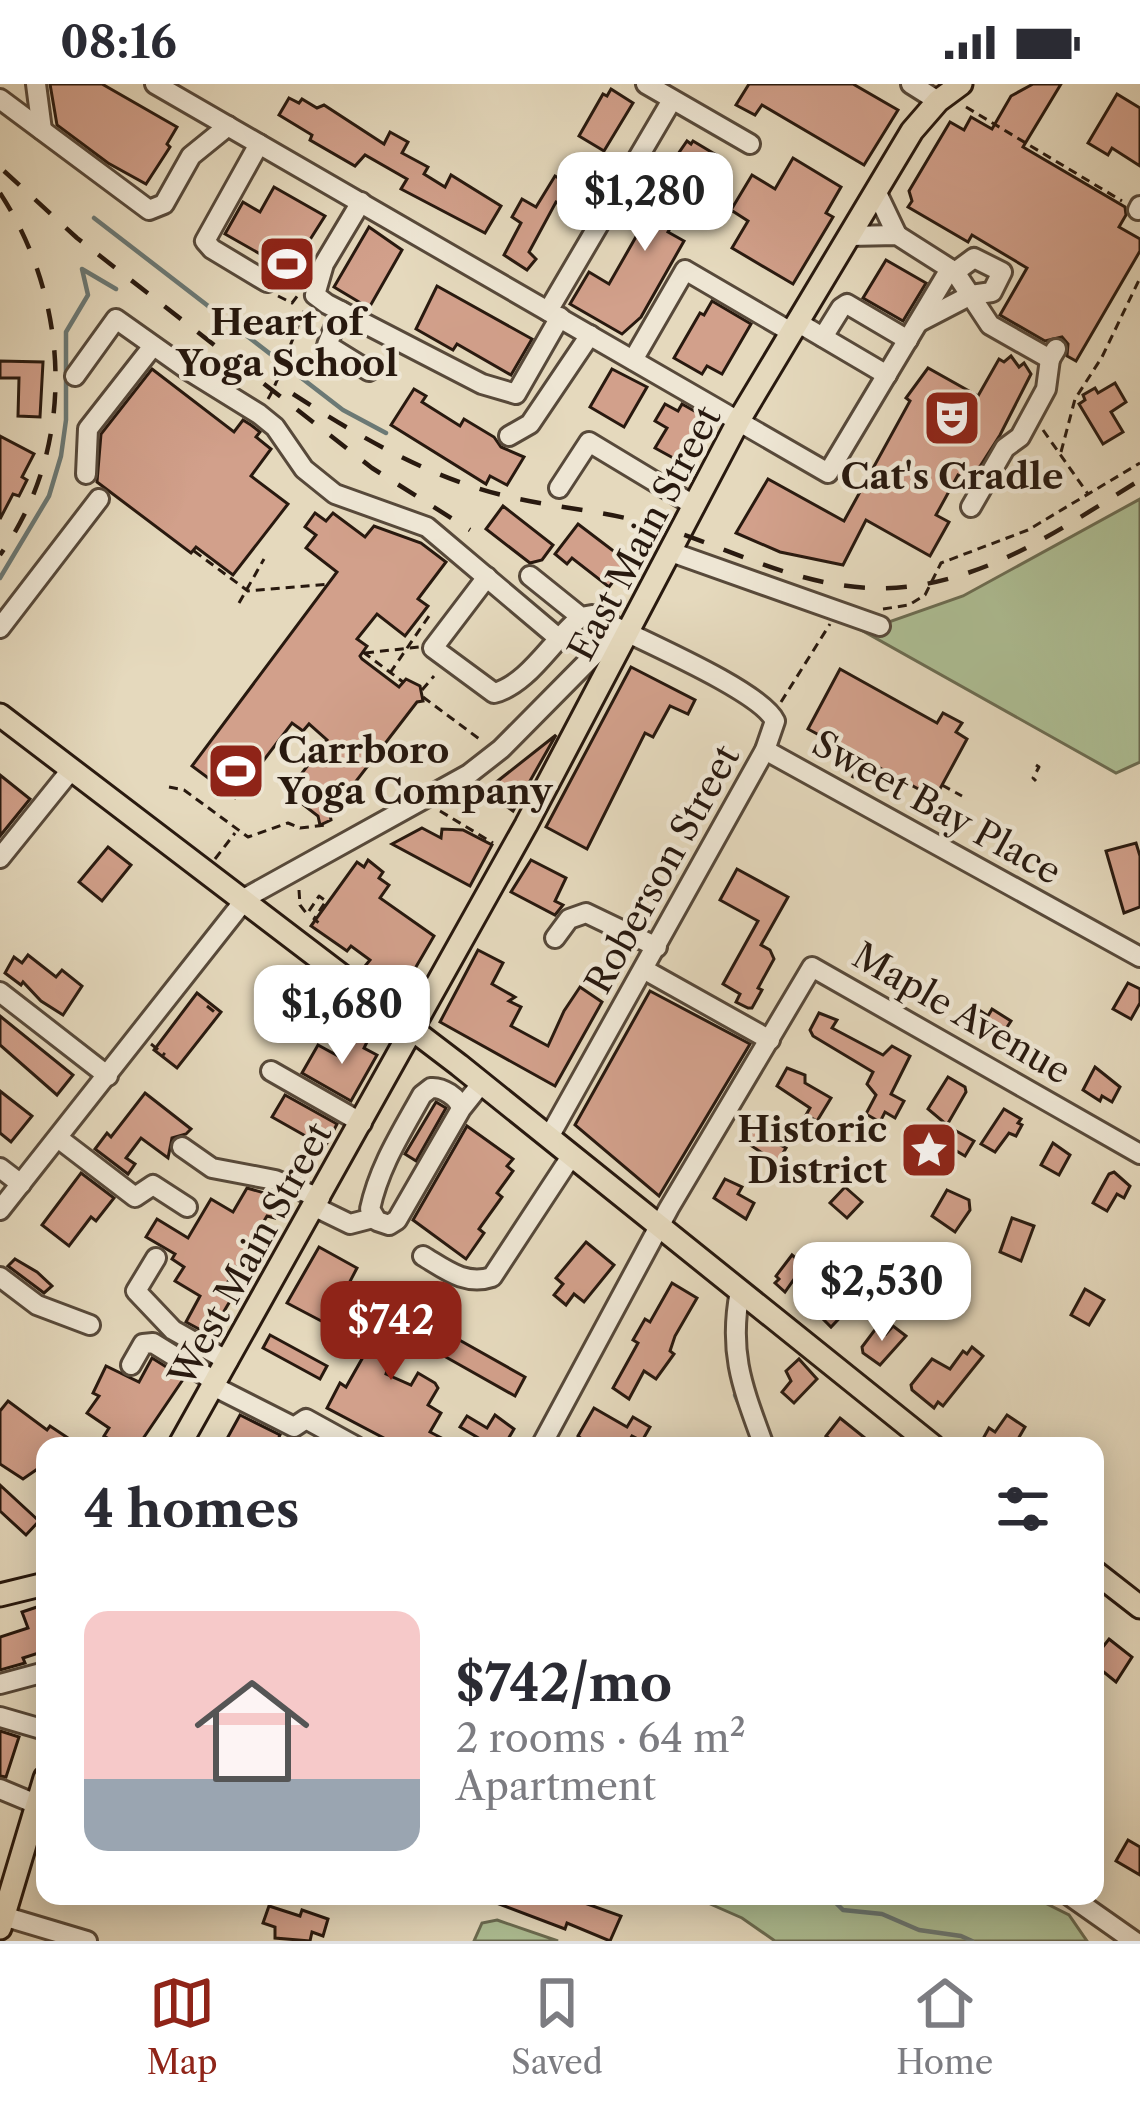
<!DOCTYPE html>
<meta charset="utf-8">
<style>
:root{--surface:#fff;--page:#f2f2f3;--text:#2b2b33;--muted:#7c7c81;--line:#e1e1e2;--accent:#8f2418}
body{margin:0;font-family:"Libre Caslon Text",serif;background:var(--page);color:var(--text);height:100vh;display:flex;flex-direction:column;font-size:45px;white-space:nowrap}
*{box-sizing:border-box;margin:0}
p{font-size:39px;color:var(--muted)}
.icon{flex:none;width:66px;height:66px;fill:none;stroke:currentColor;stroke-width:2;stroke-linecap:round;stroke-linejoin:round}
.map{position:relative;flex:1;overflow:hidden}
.side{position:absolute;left:36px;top:1353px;width:1068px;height:468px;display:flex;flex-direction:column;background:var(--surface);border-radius:24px;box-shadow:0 6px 30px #0003}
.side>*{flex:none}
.price{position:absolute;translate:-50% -102px;padding:0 27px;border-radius:24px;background:#fff;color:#222;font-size:39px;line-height:78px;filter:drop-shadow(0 3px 6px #0008)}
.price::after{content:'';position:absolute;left:50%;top:72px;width:36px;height:27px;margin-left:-18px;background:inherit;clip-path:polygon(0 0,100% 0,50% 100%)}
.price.selected{background:var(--accent);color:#fff}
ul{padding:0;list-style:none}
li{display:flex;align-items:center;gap:36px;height:300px;padding:0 48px}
li span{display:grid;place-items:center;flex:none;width:336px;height:240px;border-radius:24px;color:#555}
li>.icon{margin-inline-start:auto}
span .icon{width:144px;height:144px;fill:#fffc;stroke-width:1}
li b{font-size:51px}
h2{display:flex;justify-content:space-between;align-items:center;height:144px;padding:0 48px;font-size:51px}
.status{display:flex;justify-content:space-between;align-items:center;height:84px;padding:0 60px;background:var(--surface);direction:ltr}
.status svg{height:33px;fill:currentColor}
.tabs{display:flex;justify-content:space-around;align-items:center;height:168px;border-top:3px solid var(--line);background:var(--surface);font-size:33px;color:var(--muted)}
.tabs a{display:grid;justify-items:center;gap:6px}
.tabs .selected{color:var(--accent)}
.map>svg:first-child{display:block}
</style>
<div class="status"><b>08:16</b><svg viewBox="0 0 49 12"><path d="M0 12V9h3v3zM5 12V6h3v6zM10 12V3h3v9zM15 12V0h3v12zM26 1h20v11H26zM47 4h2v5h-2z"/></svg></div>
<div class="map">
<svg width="1140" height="1857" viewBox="0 0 1140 1857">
<rect width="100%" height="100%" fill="#e5d9bd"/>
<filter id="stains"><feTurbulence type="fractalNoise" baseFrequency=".00167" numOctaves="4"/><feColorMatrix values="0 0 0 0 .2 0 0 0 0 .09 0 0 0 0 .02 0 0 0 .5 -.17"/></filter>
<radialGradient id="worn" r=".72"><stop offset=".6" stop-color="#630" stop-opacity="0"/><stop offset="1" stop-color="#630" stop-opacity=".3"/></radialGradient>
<g fill="#aec096" stroke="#6b6c52" stroke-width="3">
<polygon points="1140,415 1140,678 1116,689 863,547 963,512"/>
<polygon points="692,1812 1031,1812 1069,1831 1087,1857 775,1857 742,1834"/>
<polygon points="497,1836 558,1857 474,1857 482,1839"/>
</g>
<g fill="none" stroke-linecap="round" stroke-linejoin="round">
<g stroke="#6b7975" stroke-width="4.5">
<polyline points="94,134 343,326 386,349"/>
<polyline points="0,494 49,412 61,372 66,336 66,248 88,211 82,185 116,205"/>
<polyline points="735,1311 742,1327"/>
<polyline points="829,1812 843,1826 882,1830 919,1846 961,1852 972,1857"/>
</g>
</g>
<g fill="#d2a08b" stroke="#28190f" stroke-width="3">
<polygon points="50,0 102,0 177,43 167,60 170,63 146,100 108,79 57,41"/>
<polygon points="749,0 853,0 898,26 864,81 762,21 755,31 736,21"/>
<polygon points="1033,0 1061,0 1023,63 1125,123 1126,131 1119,143 1140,155 1140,167 1076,277 1067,272 1068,260 1062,253 1045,257 1000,231 1027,184 972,151 968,158 908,123 912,117 909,107 950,38 964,46 971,33 992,45 1011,12"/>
<polygon points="611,5 633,19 604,67 579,52 603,10 607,12"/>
<polygon points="1117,10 1140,24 1140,82 1112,64 1108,71 1088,59"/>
<polygon points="289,14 299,19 302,15 317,24 324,21 384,60 390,48 408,58 402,69 428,83 424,90 445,103 451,91 501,122 485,149 401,105 407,95 365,71 355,82 310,56 312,51 279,31"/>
<polygon points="687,57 691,60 693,57 718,72 708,88 704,85 668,148 684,157 641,233 622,250 570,220 589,188 609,200 645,137 663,117 685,80 678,70"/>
<polygon points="793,74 841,103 826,129 833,133 793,200 732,164 748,137 731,126 752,91 775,105"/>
<polygon points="555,92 574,103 563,122 556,118 529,168 536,175 527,186 504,171 521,139 512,133 522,115 536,123"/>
<polygon points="274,103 325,132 290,187 225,150 243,118 260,128"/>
<polygon points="369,143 402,166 369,224 334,203"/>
<polygon points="886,176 926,199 903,237 863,214"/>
<polygon points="437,202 532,255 511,291 457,260 453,266 416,245"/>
<polygon points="712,217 751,240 722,290 707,282 702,290 674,274 700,229 704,231"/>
<polygon points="1011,272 1019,283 1024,279 1031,290 1000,351 970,398 958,391 936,431 949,438 930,472 866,436 843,481 780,468 736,449 768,395 844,437 910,317 906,314 928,284 978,312 999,275 1004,278"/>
<polygon points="0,277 43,278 40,333 18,332 19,294 0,294"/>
<polygon points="152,285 234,348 243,336 251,341 260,348 256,353 271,365 251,392 288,420 233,491 196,463 191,469 97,398 101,350"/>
<polygon points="612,285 647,303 624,343 590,323"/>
<polygon points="1115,299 1126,318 1111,328 1123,348 1103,360 1079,320 1085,316 1083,311 1095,304 1098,309"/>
<polygon points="414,305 426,312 422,318 460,342 464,335 494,353 501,363 524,373 507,401 490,392 486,400 391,341"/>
<polygon points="665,320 678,327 682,320 712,337 686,381 655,364 667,344 655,337"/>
<polygon points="0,352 34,370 22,393 27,396 19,412 13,410 0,435"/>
<polygon points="503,422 553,461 542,476 530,479 486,445"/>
<polygon points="315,429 326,437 333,429 365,453 374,442 421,459 446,478 418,515 428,522 405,552 377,530 357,555 367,562 360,572 362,575 399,603 406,595 420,602 423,617 417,618 330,731 331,736 320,741 318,732 297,716 302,708 293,701 327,656 309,640 303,647 292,639 235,714 192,682 337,488 306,464 316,451 305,443"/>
<polygon points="578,440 628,478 609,503 572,474 567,480 555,470"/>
<polygon points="631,583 695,616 688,630 670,622 653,653 645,649 587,765 546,743"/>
<polygon points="840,585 937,639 943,629 962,639 956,648 967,655 935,714 808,645"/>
<polygon points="556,651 513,727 485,707"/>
<polygon points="0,691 30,715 0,752"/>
<polygon points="422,744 441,754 442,745 463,746 492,761 470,802 392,760"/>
<polygon points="1136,759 1140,772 1140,823 1124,829 1106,767"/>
<polygon points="108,763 131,781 102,817 79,798"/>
<polygon points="368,776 383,788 379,794 389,801 380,814 434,852 406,900 390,888 383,896 365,882 370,876 351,862 347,867 311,842 357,778 364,783"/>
<polygon points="531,776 566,794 555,817 563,821 555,831 511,808"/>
<polygon points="737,785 788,813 761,861 770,866 774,875 758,904 762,906 752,924 748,924 736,918 740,910 723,900 758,837 720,816"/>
<polygon points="478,866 503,879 492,900 515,913 509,917 521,923 511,942 548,962 564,927 580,903 602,918 555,1002 440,938"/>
<polygon points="28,871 56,893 62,886 82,902 63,931 41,917 23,898 21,901 5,889 14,873 22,879"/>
<polygon points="1128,899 1140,905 1140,919 1131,935 1113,925"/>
<polygon points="650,907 750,960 659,1112 575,1041"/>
<polygon points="197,909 221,928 177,984 154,966"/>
<polygon points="992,925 1011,937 1000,954 991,948 989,952 971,942 979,926 988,932"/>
<polygon points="819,929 837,936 832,944 883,971 892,962 910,972 891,1010 904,1017 895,1034 885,1028 880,1038 866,1030 876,1011 867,1000 873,988 813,952 810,946"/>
<polygon points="0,932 73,991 57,1011 0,961"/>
<polygon points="355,948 368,956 364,964 377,971 351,1017 302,989 318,961 340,973"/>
<polygon points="1095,983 1120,1003 1112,1018 1102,1012 1100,1017 1083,1006"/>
<polygon points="787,984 805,991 805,999 831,1014 817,1037 806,1031 810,1024 777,1002"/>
<polygon points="948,993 965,1003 966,1008 947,1041 928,1025"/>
<polygon points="0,1007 32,1032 11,1058 0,1049"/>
<polygon points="145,1009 191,1045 186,1050 172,1054 168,1074 141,1054 126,1074 135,1080 128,1090 95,1065 107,1049 111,1053"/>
<polygon points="285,1011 337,1040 325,1063 272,1033"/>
<polygon points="436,1018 446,1024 416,1077 405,1070"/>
<polygon points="1004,1025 1021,1035 1018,1039 1022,1041 1016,1052 1009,1049 995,1068 981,1060"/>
<polygon points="756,1040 773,1047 769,1055 786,1064 777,1079 746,1058"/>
<polygon points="467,1042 513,1075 507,1082 513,1087 497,1109 502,1113 479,1145 484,1149 466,1175 413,1136"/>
<polygon points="949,1043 974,1057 965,1072 943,1059"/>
<polygon points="1053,1059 1070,1071 1059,1091 1041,1081"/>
<polygon points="1114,1088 1130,1102 1124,1114 1117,1110 1107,1127 1093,1119 1109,1090"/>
<polygon points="81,1089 114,1114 96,1137 91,1133 69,1162 42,1141"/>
<polygon points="725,1095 742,1103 738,1110 754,1119 746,1135 714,1114"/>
<polygon points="845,1103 862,1118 847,1134 830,1119"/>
<polygon points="247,1104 285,1115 275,1134 267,1132 226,1201 236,1207 210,1251 186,1238 200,1212 175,1197 184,1183 172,1175 175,1170 146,1153 157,1135 188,1154 211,1115 233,1128"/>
<polygon points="947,1106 969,1116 970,1126 955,1148 932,1132"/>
<polygon points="1012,1134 1034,1142 1021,1177 1000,1168"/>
<polygon points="586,1158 614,1181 584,1218 574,1210 566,1221 554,1211 563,1200 556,1194"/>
<polygon points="319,1163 357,1184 346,1205 354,1209 343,1229 334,1225 327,1240 287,1219"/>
<polygon points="792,1171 804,1181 785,1208 775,1199 779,1195 776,1192"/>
<polygon points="15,1175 37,1188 52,1202 44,1209 8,1182"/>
<polygon points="672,1199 697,1214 675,1252 670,1267 674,1270 656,1295 644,1287 629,1315 613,1304 638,1259 633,1256 645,1235 650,1238"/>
<polygon points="405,1201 433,1218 427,1228 415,1233 392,1270 386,1290 411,1301 418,1289 435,1299 438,1304 428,1321 441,1329 430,1348 457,1362 399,1362 327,1324 340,1299 346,1303 363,1273 358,1266 364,1255 367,1257 390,1216 396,1216"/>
<polygon points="1085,1205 1104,1216 1089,1241 1071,1231"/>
<polygon points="839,1214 851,1222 831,1243 814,1226 823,1215 832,1222"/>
<polygon points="893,1242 906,1252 880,1281 863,1269 862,1263 877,1243 886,1250"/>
<polygon points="270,1251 327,1282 320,1295 263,1264"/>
<polygon points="454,1253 525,1293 515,1312 444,1272"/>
<polygon points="972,1263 983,1272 943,1322 938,1318 934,1324 912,1306 911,1301 932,1275 950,1285 963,1267 967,1270"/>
<polygon points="152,1274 184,1294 138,1362 121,1362 104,1352 109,1344 87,1329 99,1312 93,1309 106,1282 139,1298"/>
<polygon points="799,1275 817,1295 794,1319 782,1308 791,1297 786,1287"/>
<polygon points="8,1317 47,1346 50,1342 80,1362 45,1362 45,1395 36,1386 23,1395 0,1380 0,1327"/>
<polygon points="594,1324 627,1343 633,1333 650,1343 642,1357 632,1352 626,1362 590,1362 578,1352"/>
<polygon points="240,1331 280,1351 275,1362 223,1362"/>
<polygon points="495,1331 514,1345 504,1362 492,1362 460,1343 467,1332 487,1344"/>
<polygon points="1007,1331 1025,1343 1014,1362 979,1362 989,1344 995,1348"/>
<polygon points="840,1334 865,1354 859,1362 839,1362 826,1352"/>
<polygon points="0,1401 39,1437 26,1451 0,1427"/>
<polygon points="40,1522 45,1539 45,1567 23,1574 25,1579 0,1586 0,1553 28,1544 22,1528"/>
<polygon points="1109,1555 1132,1573 1116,1598 1095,1581 1095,1573"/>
<polygon points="0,1647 19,1653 6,1693 0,1692"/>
<polygon points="1128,1756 1140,1763 1140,1791 1116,1777"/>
<polygon points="478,1812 565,1812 621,1832 610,1857 567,1839 565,1845"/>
<polygon points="269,1822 300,1832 302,1826 328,1835 323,1852 312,1848 310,1857 275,1854 275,1843 263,1839"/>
</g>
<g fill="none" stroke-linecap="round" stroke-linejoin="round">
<defs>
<g id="minor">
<polyline points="36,0 42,46"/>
<polyline points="155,0 828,389 950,185"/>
<polyline points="646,0 750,60"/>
<polyline points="911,0 938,17"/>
<polyline points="0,15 149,126 164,120 191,72 228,42"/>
<polyline points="259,60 205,157 212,165 267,198"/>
<polyline points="876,107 897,151"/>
<polyline points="361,118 324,180 315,211 327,220 482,300 516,310 560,233"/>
<polyline points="1138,126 1140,122"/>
<polyline points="849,152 897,151 955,188 990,241 1050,275 1056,265"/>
<polyline points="341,227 327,261 369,287"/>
<polyline points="548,227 672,16"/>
<polyline points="797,238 887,291"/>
<polyline points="919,238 971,211 992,208 1002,188 974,174 955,188"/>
<polyline points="823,253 841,224 847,220 908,256"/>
<polyline points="633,276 685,186 791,248"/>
<polyline points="75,292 116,235 188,286 259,330 275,343 304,385 335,410 427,443 556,552"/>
<polyline points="509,352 530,340 590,251"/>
<polyline points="86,390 88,345 153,262"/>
<polyline points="559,404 589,358 695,422"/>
<polyline points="971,423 1005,364 1020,353 1046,305 1050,275"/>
<polyline points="671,468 880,542"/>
<path d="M 530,492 L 581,533 L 592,531 C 628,551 760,605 775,637 L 765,666 L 549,1053"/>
<path d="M 487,493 L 433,564 L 494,609 C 529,600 552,556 581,533"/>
<polyline points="0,544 99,415"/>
<polyline points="765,666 1140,873"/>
<polyline points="0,774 71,686"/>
<polyline points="555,854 569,835 586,829 657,863"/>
<polyline points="645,886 770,956"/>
<polyline points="0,908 108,992"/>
<polyline points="271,987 362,1039"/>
<path d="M 461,1025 C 459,1013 442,1003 431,1004 L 422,1011 C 401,1049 379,1083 370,1125 L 377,1137 L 389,1141 L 397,1136 L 461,1025 L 481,1000"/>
<polyline points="58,1054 135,1113 153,1101 187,1123"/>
<polyline points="182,1063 212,1084 275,1096 320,1114"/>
<polyline points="0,1084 21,1100"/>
<polyline points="315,1123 350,1140 373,1134"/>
<polyline points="0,1126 247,813 469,690 501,665 608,557 625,548"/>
<path d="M 423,1172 C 445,1185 465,1202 492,1193 L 572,1071"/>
<polyline points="156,1174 136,1207 173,1246 228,1277"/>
<polyline points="0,1193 37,1221 90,1241"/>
<path d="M 740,1207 C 728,1270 743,1304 764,1362"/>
<polyline points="131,1281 143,1260 153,1259 216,1298"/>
<polyline points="213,1302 294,1343 306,1335 355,1362"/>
<polyline points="541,1362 669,1124 812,883 1140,1070"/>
<polyline points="0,1600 45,1588"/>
<polyline points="0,1633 45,1646"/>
<polyline points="0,1705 36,1720"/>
<polyline points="1070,1812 1134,1857"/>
<polyline points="0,1831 87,1857"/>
</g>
<g id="major">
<polyline points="0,631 459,981 933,1362"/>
<polyline points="179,1362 526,741 739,336 912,47 938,17 961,0"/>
<polyline points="1095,1488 1140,1523"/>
<polyline points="0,1511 45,1500"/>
<polyline points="0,1844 45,1694"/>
</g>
</defs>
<use href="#minor" stroke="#57493a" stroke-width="24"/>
<use href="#major" stroke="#28190f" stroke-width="27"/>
<g stroke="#28190f" stroke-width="3" stroke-dasharray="9 6" stroke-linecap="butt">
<polyline points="966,23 1122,117"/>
<polyline points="278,212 292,219 298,211"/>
<path d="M 268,315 C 276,302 278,289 288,279 L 288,267 L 304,227"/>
<polyline points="1043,346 1088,410"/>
<polyline points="1061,368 1075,315 1102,273 1140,194"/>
<polyline points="194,467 248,507 329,500"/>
<polyline points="239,519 264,475"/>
<polyline points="883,525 909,521 925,511 941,479 1028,446 1140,379"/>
<polyline points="363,568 403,598"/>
<polyline points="365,569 419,563"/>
<polyline points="390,589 429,532"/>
<polyline points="422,606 434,592"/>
<polyline points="423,613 482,657"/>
<polyline points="781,618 830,540"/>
<polyline points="1036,681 1039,683 1033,694 1036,697"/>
<polyline points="852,694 863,675"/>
<polyline points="942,701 962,712"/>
<polyline points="169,703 184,706 248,753 288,739 300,744 326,741"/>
<polyline points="440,727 493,759"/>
<polyline points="215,775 235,749"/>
<polyline points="299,806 300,821 307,830 319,812 326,817 314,835 319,839"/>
<polyline points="207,922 218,931"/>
<polyline points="151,960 165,971"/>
</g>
<use href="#minor" stroke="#eee6d4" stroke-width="18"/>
<use href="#major" stroke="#e5d9bd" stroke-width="21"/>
<g stroke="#28190f" stroke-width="4.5" stroke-dasharray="21 21" stroke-linecap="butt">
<polyline points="4,87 77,154 372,384 470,446"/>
<path d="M 0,109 C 71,218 77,364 0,471"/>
<path d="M 293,310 C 358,352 430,394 506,412 C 556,424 607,427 657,442 C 746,469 821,517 920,501 C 1003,487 1070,439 1140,396"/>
</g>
</g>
<defs>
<symbol id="stadium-square" viewBox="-11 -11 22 22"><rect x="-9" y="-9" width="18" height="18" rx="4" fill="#8f2418" stroke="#eee6d4"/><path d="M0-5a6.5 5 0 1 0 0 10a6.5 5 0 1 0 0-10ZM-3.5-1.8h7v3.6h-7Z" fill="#fff"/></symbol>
<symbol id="theatre-square" viewBox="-11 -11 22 22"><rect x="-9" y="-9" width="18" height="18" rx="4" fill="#8f2418" stroke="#eee6d4"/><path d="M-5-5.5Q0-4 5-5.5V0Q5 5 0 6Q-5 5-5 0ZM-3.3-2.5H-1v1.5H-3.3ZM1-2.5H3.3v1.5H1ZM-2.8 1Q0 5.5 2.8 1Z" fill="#fff"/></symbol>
<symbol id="sight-square" viewBox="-11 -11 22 22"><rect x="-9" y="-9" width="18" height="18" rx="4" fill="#8f2418" stroke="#eee6d4"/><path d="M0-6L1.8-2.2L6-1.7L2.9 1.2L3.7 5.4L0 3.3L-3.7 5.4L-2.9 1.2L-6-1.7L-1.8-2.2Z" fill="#fff"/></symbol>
</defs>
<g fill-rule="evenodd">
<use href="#stadium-square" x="254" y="147" width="66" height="66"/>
<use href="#theatre-square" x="919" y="301" width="66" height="66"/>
<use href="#stadium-square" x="203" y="654" width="66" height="66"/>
<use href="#sight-square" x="896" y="1033" width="66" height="66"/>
</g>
<g text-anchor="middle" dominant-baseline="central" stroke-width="9" stroke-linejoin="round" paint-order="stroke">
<g font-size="36" font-weight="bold" fill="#28190f" stroke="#eee6d4">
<text x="287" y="238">Heart of<tspan x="287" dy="41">Yoga School</tspan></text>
<text x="952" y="392">Cat's Cradle</text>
<text x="278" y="666" text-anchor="start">Carrboro<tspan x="278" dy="41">Yoga Company</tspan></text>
<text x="887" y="1045" text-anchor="end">Historic<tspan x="887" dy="41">District</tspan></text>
</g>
<g font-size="36" fill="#28190f" stroke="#eee6d4">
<text transform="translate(644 449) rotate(-62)">East Main Street</text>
<text transform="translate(937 723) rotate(29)">Sweet Bay Place</text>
<text transform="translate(662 785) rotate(-61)">Roberson Street</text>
<text transform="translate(962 929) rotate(30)">Maple Avenue</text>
<text transform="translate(250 1170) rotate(-61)">West Main Street</text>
</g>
</g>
<rect width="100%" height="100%" filter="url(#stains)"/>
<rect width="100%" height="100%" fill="url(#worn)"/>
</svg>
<b class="price" style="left:645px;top:170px">$1,280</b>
<b class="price" style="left:342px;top:983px">$1,680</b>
<b class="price" style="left:882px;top:1260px">$2,530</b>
<b class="price selected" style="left:391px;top:1299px">$742</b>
<section class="side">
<h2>4 homes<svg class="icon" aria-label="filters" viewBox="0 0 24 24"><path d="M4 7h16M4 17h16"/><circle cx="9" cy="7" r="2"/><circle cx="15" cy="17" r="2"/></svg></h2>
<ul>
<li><span style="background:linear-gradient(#f6c9c9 70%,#9aa5b1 0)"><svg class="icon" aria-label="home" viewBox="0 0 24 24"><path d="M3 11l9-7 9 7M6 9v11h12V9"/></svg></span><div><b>$742/mo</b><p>2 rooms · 64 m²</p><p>Apartment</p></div></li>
</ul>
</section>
</div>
<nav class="tabs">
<a class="selected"><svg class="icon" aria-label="map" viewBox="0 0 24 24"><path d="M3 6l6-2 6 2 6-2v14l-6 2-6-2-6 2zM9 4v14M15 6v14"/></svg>Map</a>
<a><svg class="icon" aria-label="saved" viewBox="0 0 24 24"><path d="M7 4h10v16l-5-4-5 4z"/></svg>Saved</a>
<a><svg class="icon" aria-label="home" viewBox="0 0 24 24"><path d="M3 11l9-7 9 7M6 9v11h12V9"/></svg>Home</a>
</nav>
